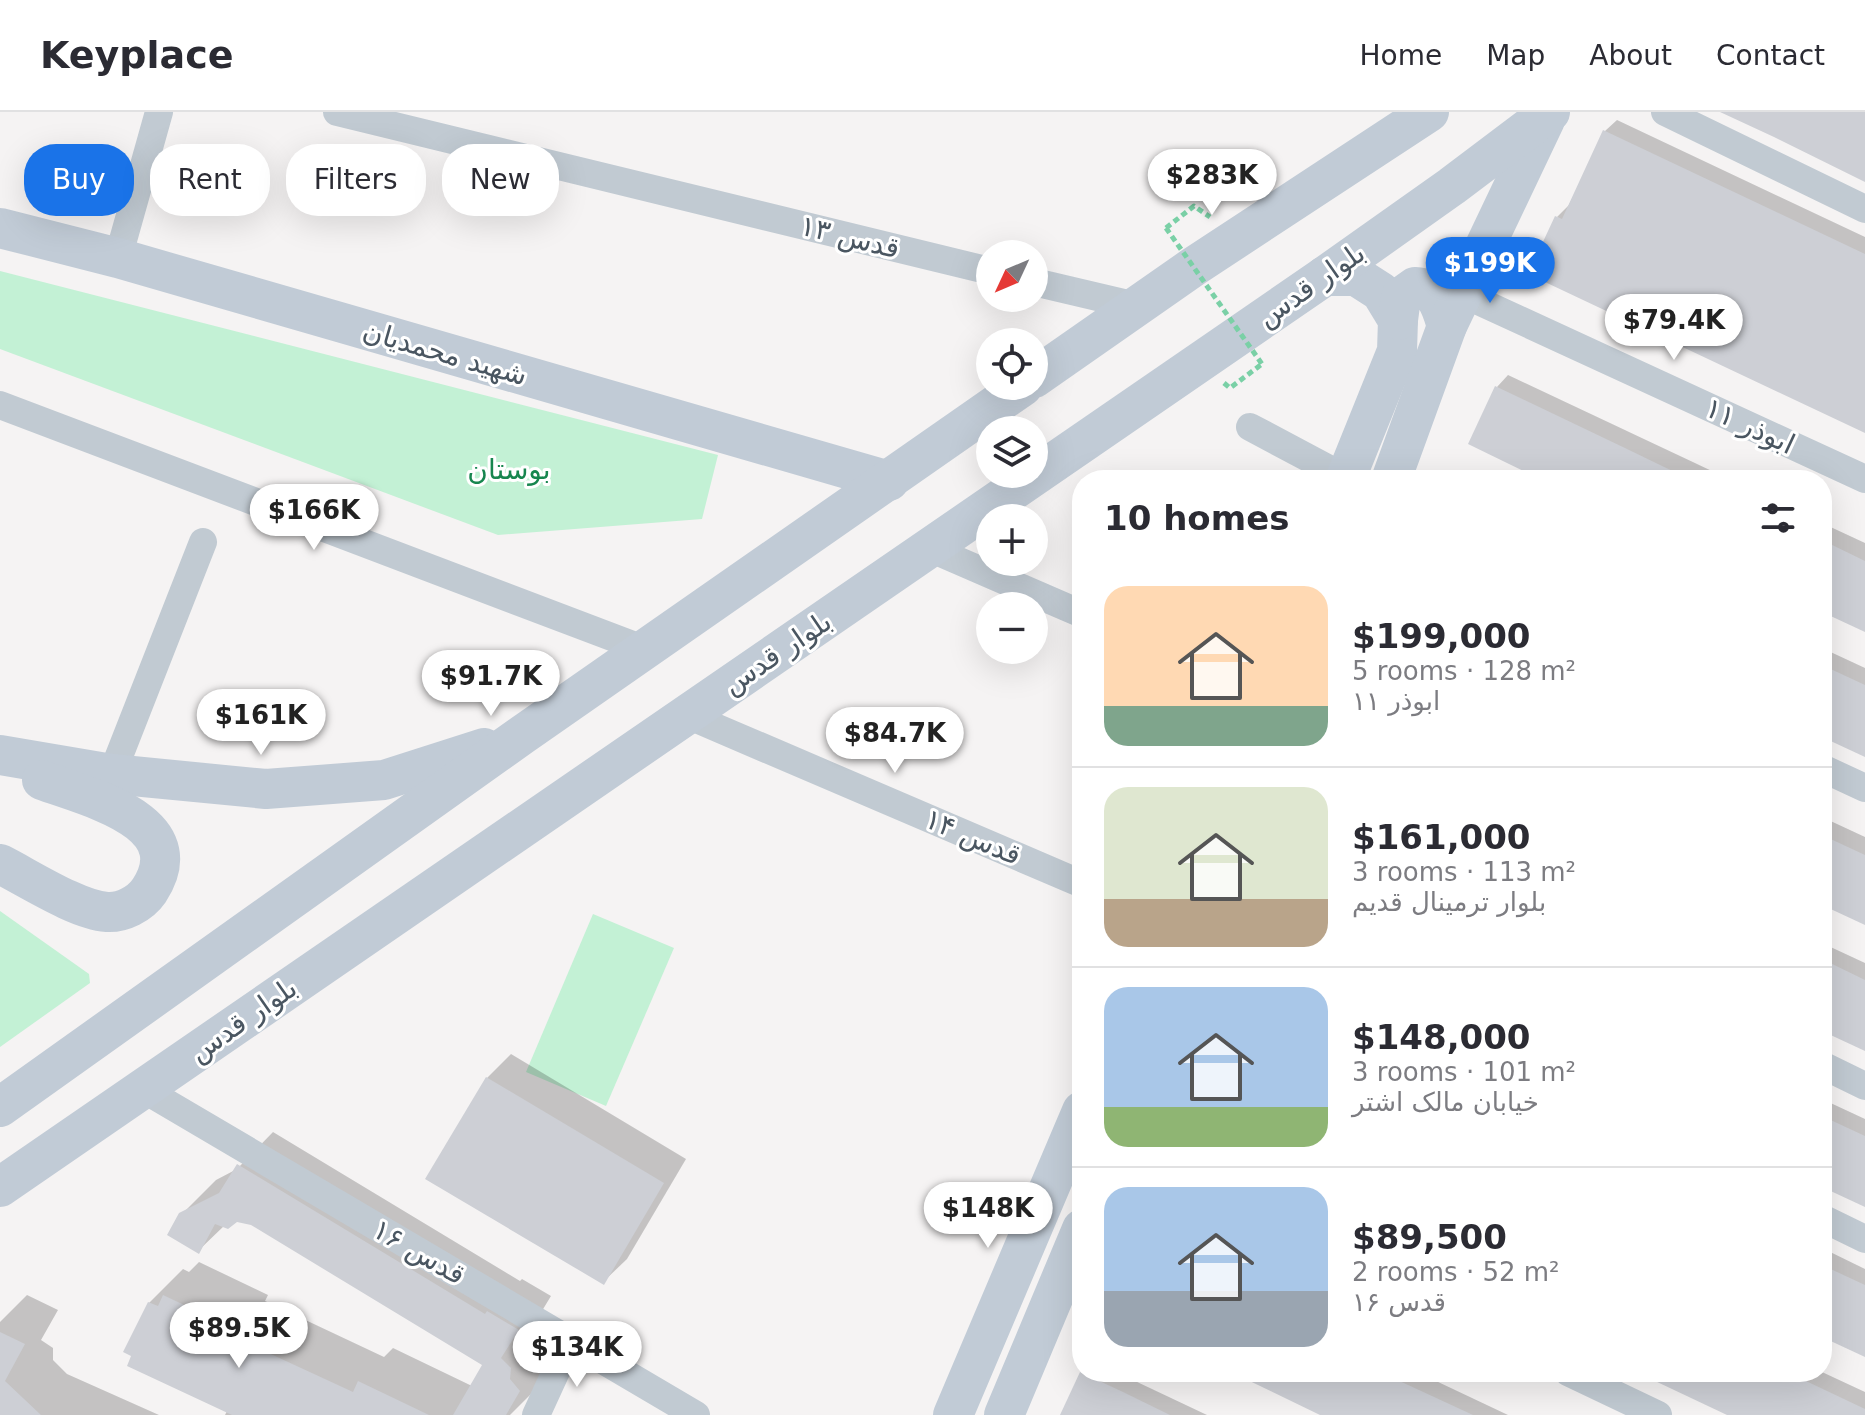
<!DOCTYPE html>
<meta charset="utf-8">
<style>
:root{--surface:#fff;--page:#f2f2f3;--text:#2b2b33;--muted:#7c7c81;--line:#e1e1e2;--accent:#1a73e8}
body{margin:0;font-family:"DejaVu Sans",Vazirmatn,sans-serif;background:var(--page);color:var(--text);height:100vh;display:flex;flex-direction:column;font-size:30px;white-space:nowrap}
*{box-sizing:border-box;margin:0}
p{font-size:26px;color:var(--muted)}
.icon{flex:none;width:44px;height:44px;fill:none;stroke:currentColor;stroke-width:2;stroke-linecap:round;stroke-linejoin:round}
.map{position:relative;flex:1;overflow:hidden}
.details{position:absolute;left:1072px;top:358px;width:760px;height:912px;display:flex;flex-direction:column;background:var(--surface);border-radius:32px;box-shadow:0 8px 32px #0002}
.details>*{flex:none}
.top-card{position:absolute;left:24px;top:32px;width:760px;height:72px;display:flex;gap:16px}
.needle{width:52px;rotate:226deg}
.buttons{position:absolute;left:976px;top:128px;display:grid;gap:16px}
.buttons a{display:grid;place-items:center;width:72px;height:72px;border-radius:50%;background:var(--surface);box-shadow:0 8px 32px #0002;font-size:40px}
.price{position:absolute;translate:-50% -68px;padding:0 18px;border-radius:28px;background:#fff;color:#222;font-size:26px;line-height:52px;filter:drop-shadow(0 2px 4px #0008)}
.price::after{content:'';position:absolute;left:50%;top:48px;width:24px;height:18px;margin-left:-12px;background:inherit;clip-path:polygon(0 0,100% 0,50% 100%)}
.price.selected{background:var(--accent);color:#fff}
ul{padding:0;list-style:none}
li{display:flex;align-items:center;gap:24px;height:200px;padding:0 32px}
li+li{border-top:2px solid var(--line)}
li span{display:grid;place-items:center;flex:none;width:224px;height:160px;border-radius:24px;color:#555}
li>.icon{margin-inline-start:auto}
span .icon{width:96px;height:96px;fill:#fffc;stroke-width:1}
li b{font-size:34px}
h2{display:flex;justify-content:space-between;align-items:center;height:96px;padding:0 32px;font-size:34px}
.chip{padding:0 28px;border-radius:32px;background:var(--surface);box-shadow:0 8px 32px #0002;font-size:28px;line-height:72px}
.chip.selected{background:var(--accent);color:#fff}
header{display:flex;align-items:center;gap:48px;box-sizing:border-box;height:112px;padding:0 40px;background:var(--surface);border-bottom:2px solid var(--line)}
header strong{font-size:38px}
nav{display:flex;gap:44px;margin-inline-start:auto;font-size:28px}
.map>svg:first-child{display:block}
</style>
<header>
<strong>Keyplace</strong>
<nav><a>Home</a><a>Map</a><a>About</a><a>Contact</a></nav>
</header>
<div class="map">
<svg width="1865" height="1303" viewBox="0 0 1865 1303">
<rect width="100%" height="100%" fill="#f5f3f3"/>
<g fill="#c3f1d5">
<polygon points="0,159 718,343 702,407 498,423 0,237"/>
<polygon points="0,799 89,862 90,871 0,935"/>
<polygon points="593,802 674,836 606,994 526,960"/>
</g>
<g fill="#0003">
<polygon points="1617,8 1865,125 1865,319 1557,105 1569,93 1605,19"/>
<polygon points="1508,263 1731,368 1548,368 1497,275"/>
<polygon points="1822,411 1865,431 1865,517 1822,497"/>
<polygon points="1822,536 1865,556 1865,642 1822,622"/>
<polygon points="1822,705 1865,725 1865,812 1822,791"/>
<polygon points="1822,831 1865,851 1865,937 1822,917"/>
<polygon points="511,942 686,1047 627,1147 603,1170 487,966"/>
<polygon points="1822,987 1865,1007 1865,1093 1822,1073"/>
<polygon points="273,1020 520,1169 522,1167 551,1184 534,1212 544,1221 543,1232 553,1244 533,1280 510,1303 225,1303 227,1299 149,1191 183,1157 189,1160 199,1150 268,1183 265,1189 384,1245 393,1236 472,1274 485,1252 252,1112 237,1108 225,1113 198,1139 181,1103 216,1068 237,1057"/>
<polygon points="1822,1136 1865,1157 1865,1243 1822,1223"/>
<polygon points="27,1183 58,1198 41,1228 53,1236 53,1248 67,1262 159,1303 0,1303 0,1210"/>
<polygon points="1083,1260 1116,1260 1207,1303 1062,1303"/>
<polygon points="1235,1260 1417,1260 1508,1303 1326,1303"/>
<polygon points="1641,1260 1822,1260 1865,1280 1865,1303 1732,1303"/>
</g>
<g fill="#cdcfd5">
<polygon points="1720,0 1865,0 1865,70 1774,25"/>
<polygon points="1603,18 1865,142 1865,321 1528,162 1555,104 1562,107"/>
<polygon points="1495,274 1627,337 1691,368 1542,368 1468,332"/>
<polygon points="1822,428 1865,449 1865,520 1822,500"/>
<polygon points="1822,553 1865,573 1865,645 1822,625"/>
<polygon points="1822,723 1865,743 1865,813 1822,793"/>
<polygon points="1822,847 1865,868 1865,939 1822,919"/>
<polygon points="486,965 664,1071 604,1173 425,1067"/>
<polygon points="1822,1004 1865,1024 1865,1095 1822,1075"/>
<polygon points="237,1052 485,1202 487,1199 519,1218 501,1246 511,1256 510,1267 520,1279 506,1303 453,1303 482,1253 251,1113 237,1110 228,1117 215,1112 199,1142 167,1123 179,1101 219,1081"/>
<polygon points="1822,1153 1865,1173 1865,1245 1822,1225"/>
<polygon points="163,1183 235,1217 232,1224 353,1280 358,1269 429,1303 232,1303 127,1254 131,1244 123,1240 148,1190 158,1194"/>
<polygon points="0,1220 25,1232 5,1269 41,1303 0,1303"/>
<polygon points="1080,1260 1123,1280 1170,1303 1060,1303"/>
<polygon points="1231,1260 1380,1260 1473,1303 1320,1303"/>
<polygon points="1636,1260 1787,1260 1865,1297 1865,1303 1727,1303"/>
</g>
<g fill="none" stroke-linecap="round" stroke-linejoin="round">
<g stroke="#7ad0a6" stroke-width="5" stroke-dasharray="6 4" stroke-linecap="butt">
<polyline points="1166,116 1194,94 1210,105"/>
<polyline points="1224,271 1230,276 1262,252"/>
</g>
<g stroke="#c1cad2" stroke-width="28">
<polyline points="337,0 990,159"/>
<polyline points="1665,0 1865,97"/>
<polyline points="118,146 159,0"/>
<polyline points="1034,170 1136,194"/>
<polyline points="1461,181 1865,367"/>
<polyline points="0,293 646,538"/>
<polyline points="1250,315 1346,366"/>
<polyline points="929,436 1082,502"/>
<polyline points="687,603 1082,772"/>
<polyline points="1822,656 1865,676"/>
<polyline points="112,662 203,430"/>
<polyline points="1822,953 1865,974"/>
<polyline points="143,977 696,1303"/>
<polyline points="1822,1106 1865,1127"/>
<polyline points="1568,1260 1658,1303"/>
<polyline points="536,1303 570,1229"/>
</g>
<g stroke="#c1cbd6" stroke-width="40">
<polyline points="0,116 118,146 889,369"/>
<polyline points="1325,164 1356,164 1381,180 1398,208 1397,239 1345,368"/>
<path d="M 1398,208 L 1401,185 L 1415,175 C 1437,176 1441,196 1447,214"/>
<polyline points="1034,266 1193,155 1429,0"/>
<polyline points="1391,368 1447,214 1545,8"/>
<polyline points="0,643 112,662 266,677 384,668 484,636"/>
<path d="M 0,752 C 28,766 77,798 107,800 C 122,801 140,792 149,779 C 195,709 87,685 42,668"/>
<polyline points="0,995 522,623 1023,274"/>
<polyline points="0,1075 1325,164 1452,74 1550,0"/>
<polyline points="953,1303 1082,999"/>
<polyline points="1004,1303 1082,1117"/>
</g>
<polyline stroke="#7ad0a6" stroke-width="5" stroke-dasharray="6 4" stroke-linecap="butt" points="1166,116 1262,252"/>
</g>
<g text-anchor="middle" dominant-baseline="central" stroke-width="6" stroke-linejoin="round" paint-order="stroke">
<g font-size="28" fill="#4a5661" stroke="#fff">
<text transform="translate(850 125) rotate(14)">قدس ۱۳</text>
<text transform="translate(1311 173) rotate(-35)">بلوار قدس</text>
<text transform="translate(445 241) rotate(16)">شهید محمدیان</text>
<text transform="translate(1750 314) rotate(25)">ابوذر ۱۱</text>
<text transform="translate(777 541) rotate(-34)">بلوار قدس</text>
<text transform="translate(973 725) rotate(23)">قدس ۱۴</text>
<text transform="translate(243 908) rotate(-35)">بلوار قدس</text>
<text transform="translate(419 1140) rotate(30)">قدس ۱۶</text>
</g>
<g font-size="28" fill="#17864f" stroke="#fff">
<text x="509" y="357">بوستان</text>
</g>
</g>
</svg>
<div class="buttons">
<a><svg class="needle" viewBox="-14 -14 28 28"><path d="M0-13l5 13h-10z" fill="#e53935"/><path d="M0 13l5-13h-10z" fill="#7c7c81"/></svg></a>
<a><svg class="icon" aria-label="locate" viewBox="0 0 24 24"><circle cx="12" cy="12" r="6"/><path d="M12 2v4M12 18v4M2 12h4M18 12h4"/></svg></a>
<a><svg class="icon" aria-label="layers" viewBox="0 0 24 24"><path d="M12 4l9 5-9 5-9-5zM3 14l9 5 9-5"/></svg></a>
<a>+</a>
<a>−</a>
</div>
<b class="price" style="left:1212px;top:105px">$283K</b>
<b class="price selected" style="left:1490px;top:193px">$199K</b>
<b class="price" style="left:1674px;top:250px">$79.4K</b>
<b class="price" style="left:314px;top:440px">$166K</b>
<b class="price" style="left:491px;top:606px">$91.7K</b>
<b class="price" style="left:261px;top:645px">$161K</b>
<b class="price" style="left:895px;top:663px">$84.7K</b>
<b class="price" style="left:988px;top:1138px">$148K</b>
<b class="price" style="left:239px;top:1258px">$89.5K</b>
<b class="price" style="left:577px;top:1277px">$134K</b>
<div class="top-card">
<a class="chip selected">Buy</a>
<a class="chip">Rent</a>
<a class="chip">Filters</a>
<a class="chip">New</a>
</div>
<section class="details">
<h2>10 homes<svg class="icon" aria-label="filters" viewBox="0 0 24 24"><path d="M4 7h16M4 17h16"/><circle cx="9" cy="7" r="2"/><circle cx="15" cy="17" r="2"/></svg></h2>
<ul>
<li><span style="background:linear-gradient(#ffd9b3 75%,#7fa58c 0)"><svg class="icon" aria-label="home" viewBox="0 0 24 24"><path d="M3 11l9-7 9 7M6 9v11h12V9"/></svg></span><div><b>$199,000</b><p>5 rooms · 128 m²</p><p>ابوذر ۱۱</p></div></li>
<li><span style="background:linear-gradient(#dfe7d0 70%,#b9a48a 0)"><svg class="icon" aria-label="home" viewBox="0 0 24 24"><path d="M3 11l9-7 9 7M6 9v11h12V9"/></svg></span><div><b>$161,000</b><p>3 rooms · 113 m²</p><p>بلوار ترمینال قدیم</p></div></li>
<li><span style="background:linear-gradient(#a9c7e8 75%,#8fb573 0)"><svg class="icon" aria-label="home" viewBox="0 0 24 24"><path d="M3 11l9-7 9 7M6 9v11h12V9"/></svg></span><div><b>$148,000</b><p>3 rooms · 101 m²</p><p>خیابان مالک اشتر</p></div></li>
<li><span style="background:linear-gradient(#a9c7e8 65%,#9aa5b1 0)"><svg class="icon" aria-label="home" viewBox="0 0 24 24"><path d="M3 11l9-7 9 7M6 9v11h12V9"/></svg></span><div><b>$89,500</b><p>2 rooms · 52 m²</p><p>قدس ۱۶</p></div></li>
</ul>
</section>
</div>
